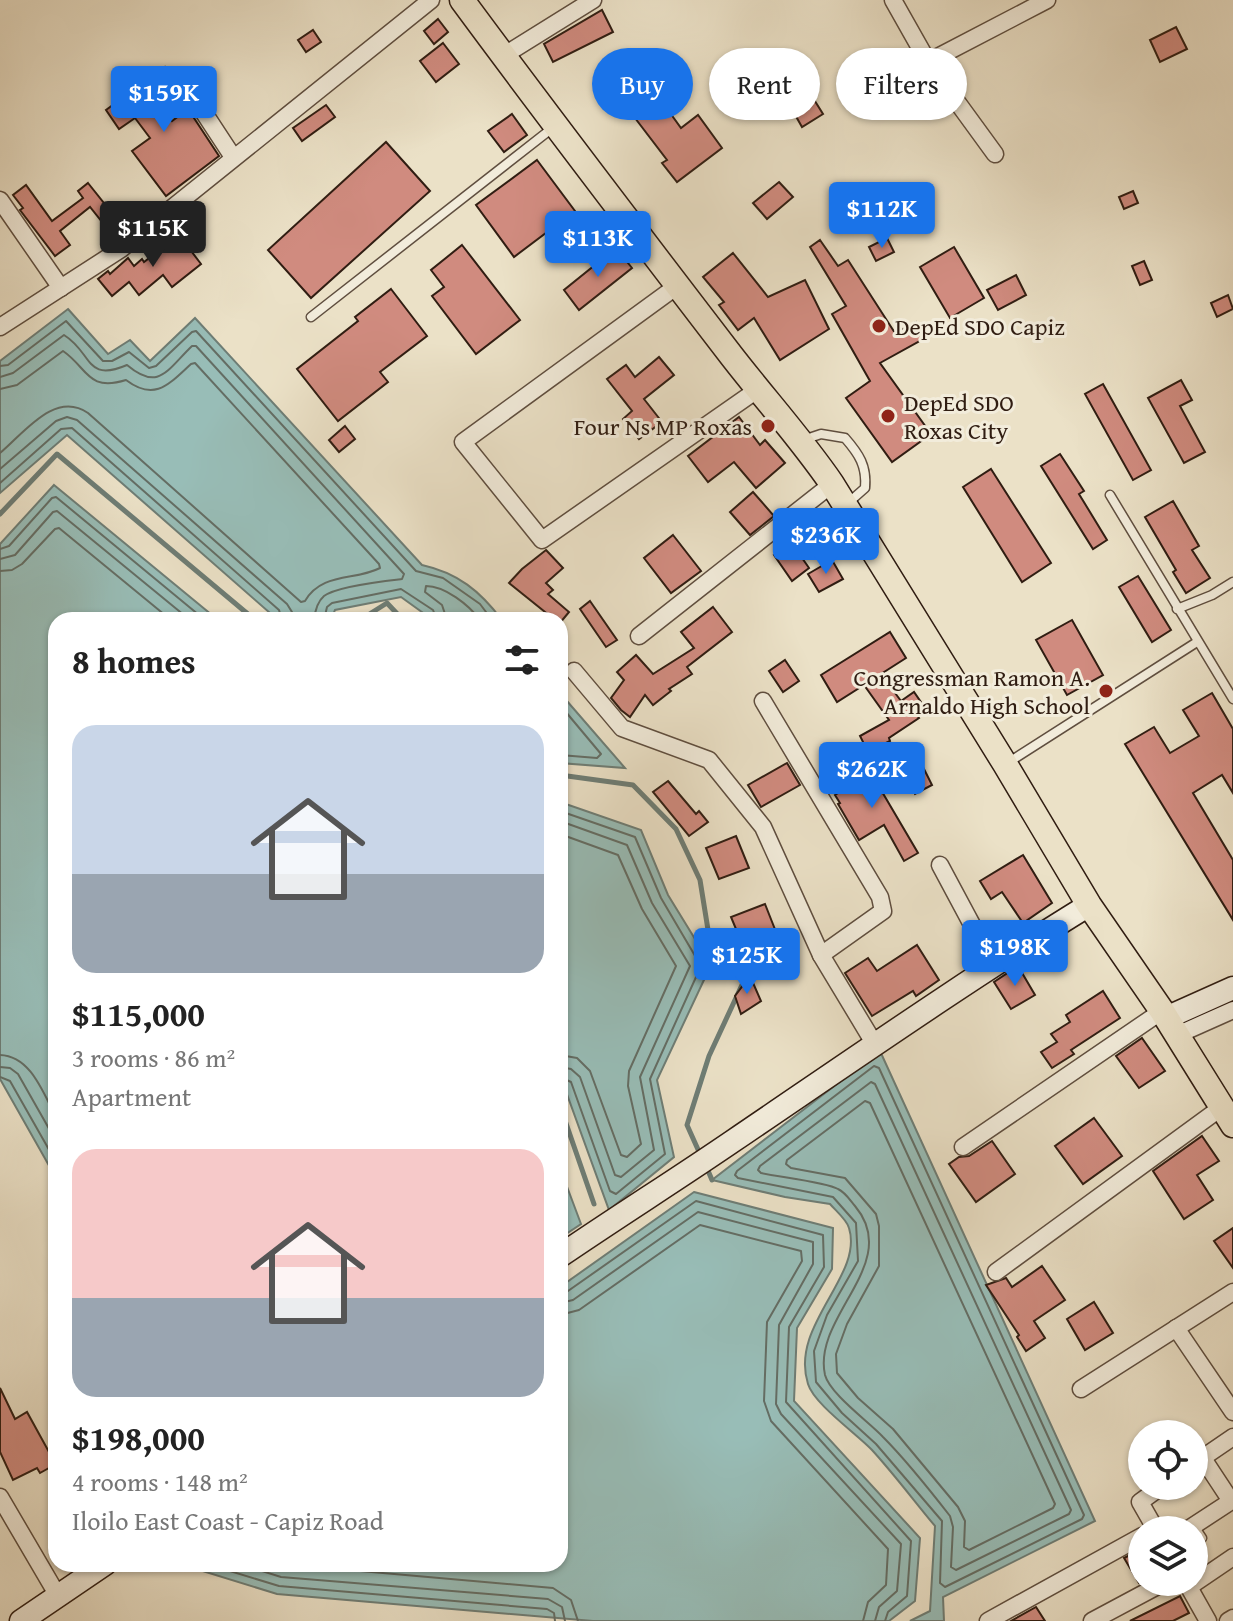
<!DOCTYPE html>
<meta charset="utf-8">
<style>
:root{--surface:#fff;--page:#f2f2f2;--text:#222;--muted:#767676;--accent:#1a73e8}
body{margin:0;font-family:"Gentium Book Plus",serif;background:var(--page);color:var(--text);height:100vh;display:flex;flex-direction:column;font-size:30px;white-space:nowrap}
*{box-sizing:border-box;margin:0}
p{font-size:26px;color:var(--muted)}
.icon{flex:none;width:44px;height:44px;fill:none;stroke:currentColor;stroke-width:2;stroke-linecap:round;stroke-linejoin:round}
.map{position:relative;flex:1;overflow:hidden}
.side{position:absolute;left:48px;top:612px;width:520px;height:960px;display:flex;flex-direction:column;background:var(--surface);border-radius:24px;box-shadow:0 2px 6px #0004}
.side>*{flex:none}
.banner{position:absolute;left:592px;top:48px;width:520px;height:72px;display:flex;gap:16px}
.tools{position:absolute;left:1128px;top:1420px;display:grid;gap:16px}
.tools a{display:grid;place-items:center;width:80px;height:80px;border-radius:50%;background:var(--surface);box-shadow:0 2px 6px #0004;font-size:40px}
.price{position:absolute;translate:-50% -68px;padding:0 18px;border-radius:8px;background:var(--accent);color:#fff;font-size:26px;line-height:52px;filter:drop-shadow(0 2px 4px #0008)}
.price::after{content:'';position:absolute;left:50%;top:48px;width:24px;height:18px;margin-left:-12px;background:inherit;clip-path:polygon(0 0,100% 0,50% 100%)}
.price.active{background:#222;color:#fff}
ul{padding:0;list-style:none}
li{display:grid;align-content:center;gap:16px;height:424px;padding:0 24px}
li span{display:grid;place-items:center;height:248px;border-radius:24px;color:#555}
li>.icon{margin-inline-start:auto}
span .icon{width:144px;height:144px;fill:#fffc;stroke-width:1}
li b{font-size:34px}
h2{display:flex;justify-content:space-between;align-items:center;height:96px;padding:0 24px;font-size:34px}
.chip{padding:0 28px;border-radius:36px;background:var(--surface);box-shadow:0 2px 6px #0004;font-size:28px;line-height:72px}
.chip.active{background:var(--accent);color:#fff}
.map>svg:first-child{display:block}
</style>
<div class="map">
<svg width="1233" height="1621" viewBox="0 0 1233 1621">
<rect width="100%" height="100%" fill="#ebe1c7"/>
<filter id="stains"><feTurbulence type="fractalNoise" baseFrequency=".0025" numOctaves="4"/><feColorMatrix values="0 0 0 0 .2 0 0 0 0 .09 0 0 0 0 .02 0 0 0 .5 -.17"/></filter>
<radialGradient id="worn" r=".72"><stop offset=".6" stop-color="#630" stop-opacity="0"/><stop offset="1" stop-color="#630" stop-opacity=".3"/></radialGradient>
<g fill="#98bdb7" stroke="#6e7d75" stroke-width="2">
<path d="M 68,309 L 108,354 L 130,340 L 150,361 L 195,318 L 422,565 C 458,573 480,591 502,620 L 433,620 L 401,597 L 335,610 L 331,620 L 278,620 L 67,435 L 0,493 L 0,361 Z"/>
<polygon points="54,485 218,620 56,620 56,1178 0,1079 0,544"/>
<polygon points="560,693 625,768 560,763"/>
<polygon points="560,802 641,830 668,895 711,965 657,1080 674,1157 609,1210 560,1075"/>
<path d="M 880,1051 L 1095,1521 L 943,1597 L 944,1621 L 910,1621 L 930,1611 L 935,1526 C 914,1501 894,1474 872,1450 C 857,1434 814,1404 808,1384 C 789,1325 864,1276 849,1228 C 847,1220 836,1211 830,1204 L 785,1197 L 712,1180 Z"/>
<polygon points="560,1168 581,1224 560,1238"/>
<polygon points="694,1192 833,1228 832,1269 797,1328 794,1401 920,1538 915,1601 889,1621 593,1621 277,1594 180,1564 560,1564 560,1287"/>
</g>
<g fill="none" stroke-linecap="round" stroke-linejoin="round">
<g stroke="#646d64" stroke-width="2">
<polyline points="0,366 8,365 66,321 103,361 112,361 129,352 149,368 156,366 192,332 196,331 416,571 443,578 480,604 492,620"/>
<path d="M 0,377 L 13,373 L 64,335 C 93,353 85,383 127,365 C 159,392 167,370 192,346 L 196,346 L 404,574 L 402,579 C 384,581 337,586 324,596 C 317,602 315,611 314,620"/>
<path d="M 0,389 L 17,385 L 63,351 C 88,368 87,392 126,380 C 155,402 169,384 191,364 L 195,363 L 379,564 L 380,568 C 355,581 322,572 305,601 L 301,602 L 88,413 C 55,390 24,433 0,453"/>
<polyline points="0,469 56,421 67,417 77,420 287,604 292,612 293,620"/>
<polyline points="0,483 61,429 72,428 279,610 282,620"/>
<polyline points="0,549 9,546 52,498 56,497 205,620"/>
<polyline points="0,559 15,555 53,512 57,511 190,620"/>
<polyline points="0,571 12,570 22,564 55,529 59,528 171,620"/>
<polyline points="324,620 327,607 332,603 401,589 433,610 437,620"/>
<path d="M 447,620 L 442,605 L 425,592 L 426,586 C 445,586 469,605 480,620"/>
<polyline points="560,705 601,754 597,758 560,755"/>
<polyline points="560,811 635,837 661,898 701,966 650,1079 665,1154 616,1194 610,1191 571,1082 560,1077"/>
<polyline points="560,821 627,845 652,903 690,966 640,1077 654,1150 621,1177 615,1175 580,1077 571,1069 560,1067"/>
<polyline points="560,834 618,855 642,909 676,966 629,1071 628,1086 641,1144 627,1157 621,1155 590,1071 577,1058 560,1055"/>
<path d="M 0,1055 C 31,1056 43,1093 56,1117"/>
<polygon points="874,1066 879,1068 1084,1515 1082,1519 945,1587 940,1583 942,1521 876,1444 842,1413 816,1382 814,1351 827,1315 858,1261 856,1223 833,1197 738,1178 735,1175 737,1171"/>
<polyline points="0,1067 10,1068 18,1074 56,1141"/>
<polyline points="0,1077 10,1081 56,1162"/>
<path d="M 871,1082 L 875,1084 L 1071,1510 L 1069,1514 L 956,1570 L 951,1567 L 953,1527 L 950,1516 C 929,1489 907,1461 883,1437 C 869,1422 830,1394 825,1375 C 812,1316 903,1263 855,1206 C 850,1200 845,1192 838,1189 C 826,1182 779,1177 761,1173 L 758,1170 L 760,1166 Z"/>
<polygon points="865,1101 870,1103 1055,1504 1053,1508 969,1550 964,1547 965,1521 958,1507 893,1429 858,1398 837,1373 836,1354 847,1324 879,1266 879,1226 876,1214 845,1178 791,1168 786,1164 787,1160"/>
<polyline points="560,1293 568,1291 696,1201 823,1235 824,1267 789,1327 786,1402 911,1541 907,1596 888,1612 885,1621"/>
<polyline points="560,1303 573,1300 698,1212 813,1242 813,1264 779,1325 776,1404 781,1414 901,1544 897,1591 879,1607 875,1621"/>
<polyline points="560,1315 579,1310 700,1225 801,1251 802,1261 767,1322 764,1401 771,1421 888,1549 886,1585 868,1602 863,1621"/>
<polyline points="207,1564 279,1586 547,1609 554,1613 555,1621"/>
<polyline points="240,1564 281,1577 548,1599 562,1607 565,1621"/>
<polyline points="281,1564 553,1588 571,1600 578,1621"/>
</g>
<g stroke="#6e7d75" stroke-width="5">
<polyline points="0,514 57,454 255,620"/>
<polyline points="360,620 387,603 403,620"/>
<polyline points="560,775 633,785 676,829 700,880 709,936 748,972 709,1056 687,1125 700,1154"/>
<polyline points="560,1106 594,1204"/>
<polyline points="706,1166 712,1180"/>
</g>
</g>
<g fill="#d08b7f" stroke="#301d12" stroke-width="2">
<polygon points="602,10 613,32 553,62 544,44"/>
<polygon points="438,19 448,32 434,44 424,31"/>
<polygon points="1176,27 1187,49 1160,62 1150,40"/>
<polygon points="313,30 321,42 306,52 298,40"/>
<polygon points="443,43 459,64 436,82 420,61"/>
<polygon points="165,67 179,86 158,101 172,121 188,109 219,156 166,196 132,151 150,138 135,118 119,129 106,110"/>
<polygon points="813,98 823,114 802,127 793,111"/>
<polygon points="660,99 681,128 698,115 722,148 677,182 662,163 667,160 635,118"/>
<polygon points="326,105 335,117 302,141 293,128"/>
<polygon points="512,114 527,135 504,152 488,131"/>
<polygon points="386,142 430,191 311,298 268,250"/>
<polygon points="537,160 575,211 514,257 476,205"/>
<polygon points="779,182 793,197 767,219 753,203"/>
<polygon points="88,183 112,213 116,210 124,222 110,232 90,207 60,231 70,245 55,256 20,210 23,208 13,195 26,185 52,221 83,198 78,191"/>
<polygon points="1133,191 1138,203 1124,209 1119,197"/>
<polygon points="179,235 201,264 172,287 163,275 139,295 129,282 112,296 98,279 108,271 110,274 128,258 134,266 142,259 144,262"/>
<polygon points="887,238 894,252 876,261 869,247"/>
<polygon points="820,240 838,266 848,260 895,333 916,322 925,338 880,363 931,434 892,462 846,398 870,381 832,314 846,306 810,247"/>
<polygon points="462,245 520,320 476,354 432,296 444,287 431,270"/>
<polygon points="954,247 984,298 950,318 920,267"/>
<polygon points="616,248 632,268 579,310 564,290"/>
<polygon points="733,253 768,297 805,280 829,329 780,360 754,318 738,330 719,305 724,302 703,277"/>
<polygon points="1144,261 1152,280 1140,285 1132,266"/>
<polygon points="1016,275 1026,295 998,310 987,290"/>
<polygon points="391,289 427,336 380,372 388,382 338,421 297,369 358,321 355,317"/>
<polygon points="1228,295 1233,309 1217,317 1211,303"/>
<polygon points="659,357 674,375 644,399 662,422 639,439 623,419 632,411 607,379 626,365 635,377"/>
<polygon points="1181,380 1192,400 1180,406 1205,452 1184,463 1148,398"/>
<polygon points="1103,384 1151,470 1133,480 1085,394"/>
<polygon points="739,417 760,445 765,440 785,463 756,488 734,462 708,482 688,456"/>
<polygon points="345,426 355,439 339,452 329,440"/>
<polygon points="1060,454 1084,491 1079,494 1107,540 1093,549 1041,466"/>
<polygon points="991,469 1051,563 1022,582 963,487"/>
<polygon points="753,492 774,516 750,535 730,512"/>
<polygon points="1173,501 1199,546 1192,550 1210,578 1186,593 1173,572 1176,570 1145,517"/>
<polygon points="673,535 701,571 671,593 644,558"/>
<polygon points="791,542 809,568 792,581 774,555"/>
<polygon points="546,550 563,568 546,583 553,590 548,594 569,612 560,623 560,620 555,620 509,583 522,569"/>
<polygon points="832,560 843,579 819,592 808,574"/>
<polygon points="1138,576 1171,630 1152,642 1119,587"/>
<polygon points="590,601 617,640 606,647 580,609"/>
<polygon points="713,607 732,632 687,667 692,674 669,689 671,691 653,705 645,695 630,717 621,710 611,698 624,680 617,672 636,655 653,674 694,648 681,632"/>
<polygon points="1072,620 1103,675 1067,695 1036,640"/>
<polygon points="890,632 906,658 881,674 901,701 914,692 925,708 916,714 919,718 889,738 890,741 868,752 860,736 889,720 864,685 837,702 821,675"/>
<polygon points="785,660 799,681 783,692 769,671"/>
<polygon points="1212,693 1233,729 1233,793 1222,775 1193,793 1233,860 1233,920 1125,744 1154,727 1170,753 1199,736 1183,710"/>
<polygon points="861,756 918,853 904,861 884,825 859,840 838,804 840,803 835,795 861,779 851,763"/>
<polygon points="787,763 800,785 761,807 748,785"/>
<polygon points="921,763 932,785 915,794 904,773"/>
<polygon points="668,781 696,814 699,811 708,822 689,836 653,792"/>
<polygon points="736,836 749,868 719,879 706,848"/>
<polygon points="1023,855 1052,903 1023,923 1002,892 991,899 980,881"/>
<polygon points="765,904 776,932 743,946 731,917"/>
<polygon points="917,945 939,980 916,996 913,991 872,1016 845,973 868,958 877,971"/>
<polygon points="1018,966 1035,995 1011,1009 994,982"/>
<polygon points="750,976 761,1001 741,1014 735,996"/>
<polygon points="1103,991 1120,1018 1071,1050 1074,1054 1052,1068 1041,1052 1057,1042 1051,1034 1070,1022 1066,1015"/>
<polygon points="1142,1038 1165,1071 1139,1088 1116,1056"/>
<polygon points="1094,1118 1122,1156 1083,1184 1055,1146"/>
<polygon points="1202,1136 1219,1161 1197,1175 1213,1200 1184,1219 1153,1171"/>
<polygon points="992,1141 1015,1174 976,1202 949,1164 959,1157 969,1156"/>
<polygon points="1233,1228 1233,1268 1214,1241"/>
<polygon points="1042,1266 1065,1300 1034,1321 1045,1338 1026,1351 1017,1337 1019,1335 986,1285 1006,1278 1012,1287"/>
<polygon points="1094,1302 1113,1333 1085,1350 1067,1319"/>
<polygon points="0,1388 15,1419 27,1412 49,1452 56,1449 56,1464 40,1473 37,1468 13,1480 0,1452"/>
<polygon points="1142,1549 1142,1582 1139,1583 1124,1558"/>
<polygon points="1180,1596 1189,1613 1173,1621 1130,1621"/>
<polygon points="1036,1607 1045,1621 1011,1621"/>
</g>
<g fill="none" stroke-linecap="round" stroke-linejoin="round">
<defs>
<g id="lane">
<polyline points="311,317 555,126"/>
<path d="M 803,440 L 821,434 L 845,438 C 859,454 867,466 865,488 L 848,503"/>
<polyline points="1110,495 1233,699"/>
<polyline points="1177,609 1212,595 1233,582"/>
<polyline points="1006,764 1197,642"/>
<polyline points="1194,1526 1202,1538"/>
</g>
<g id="street">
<polyline points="893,0 928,62 995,154"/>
<polyline points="503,56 593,0"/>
<polyline points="928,62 1047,0"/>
<polyline points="193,96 233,157"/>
<polyline points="0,200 61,288"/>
<polyline points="677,286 463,442 542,540 757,390"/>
<polyline points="0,327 121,249 431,0"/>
<polyline points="639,636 832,484"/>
<polyline points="574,671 622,728 709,760 763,827 821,955 874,1043"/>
<polyline points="763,701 880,897 883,911 821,955"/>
<polyline points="940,865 993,964"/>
<polyline points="1177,1035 1233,1010"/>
<polyline points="963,1147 1162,1011"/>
<polyline points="996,1272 1222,1107"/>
<polyline points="1176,1328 1233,1412"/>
<polyline points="1081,1389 1233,1292"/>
<polyline points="1202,1457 1231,1501"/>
<polyline points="1195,1463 1233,1437"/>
<polyline points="0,1497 58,1596"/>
<polyline points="1156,1530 1140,1502 1162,1486"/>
<polyline points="1187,1530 1233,1500"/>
<polyline points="1186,1582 1208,1621"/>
<polyline points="1189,1587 1233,1557"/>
<polyline points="988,1621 1142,1536"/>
<polyline points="1092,1621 1165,1582"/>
<polyline points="1228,1621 1233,1618"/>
</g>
<g id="secondary">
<polyline points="1166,1018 1233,988"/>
<path d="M 560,1256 C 617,1217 676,1180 733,1141 C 851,1061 967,980 1089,905"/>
<polyline points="21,1621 105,1564"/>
</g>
<path id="primary" d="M 462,0 C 549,118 638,234 727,350 C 762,396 800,437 832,484 L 1005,764 L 1089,905 L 1162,1011 L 1233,1125"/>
</defs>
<use href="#lane" stroke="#5f4e3f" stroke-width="11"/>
<use href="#street" stroke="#5f4e3f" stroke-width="19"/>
<use href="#secondary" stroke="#301d12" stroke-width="25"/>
<use href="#primary" stroke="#301d12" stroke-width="27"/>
<use href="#lane" stroke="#f2ecdb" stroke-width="8"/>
<use href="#street" stroke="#f2ecdb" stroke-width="16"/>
<use href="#secondary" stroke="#f2ecdb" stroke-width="22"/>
<use href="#primary" stroke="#ebe1c7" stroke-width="24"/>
</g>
<g fill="#8f2418" stroke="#f2ecdb" stroke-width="3">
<circle cx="879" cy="326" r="8"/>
<circle cx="888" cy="416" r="8"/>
<circle cx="768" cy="426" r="8"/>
<circle cx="1106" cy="691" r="8"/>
</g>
<g text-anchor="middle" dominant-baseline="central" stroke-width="6" stroke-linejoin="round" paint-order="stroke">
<g font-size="24" fill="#301d12" stroke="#f2ecdb" text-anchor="start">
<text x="895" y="326">DepEd SDO Capiz</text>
<text x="904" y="402">DepEd SDO<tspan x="904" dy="28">Roxas City</tspan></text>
<text x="752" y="426" text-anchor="end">Four Ns MP Roxas</text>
<text x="1090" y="677" text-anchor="end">Congressman Ramon A.<tspan x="1090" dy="28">Arnaldo High School</tspan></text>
</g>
</g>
<rect width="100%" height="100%" filter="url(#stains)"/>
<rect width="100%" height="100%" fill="url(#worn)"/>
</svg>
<div class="tools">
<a><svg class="icon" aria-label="locate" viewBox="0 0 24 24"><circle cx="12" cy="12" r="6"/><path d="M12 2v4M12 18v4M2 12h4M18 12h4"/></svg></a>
<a><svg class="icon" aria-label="layers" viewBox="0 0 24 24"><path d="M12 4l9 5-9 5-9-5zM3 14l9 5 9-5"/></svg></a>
</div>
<b class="price" style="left:164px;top:134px">$159K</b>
<b class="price" style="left:882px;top:250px">$112K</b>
<b class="price active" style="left:153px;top:269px">$115K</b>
<b class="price" style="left:598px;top:279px">$113K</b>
<b class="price" style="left:826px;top:576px">$236K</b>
<b class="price" style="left:872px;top:810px">$262K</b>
<b class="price" style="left:1015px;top:988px">$198K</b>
<b class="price" style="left:747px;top:996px">$125K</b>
<div class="banner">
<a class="chip active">Buy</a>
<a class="chip">Rent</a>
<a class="chip">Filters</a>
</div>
<section class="side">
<h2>8 homes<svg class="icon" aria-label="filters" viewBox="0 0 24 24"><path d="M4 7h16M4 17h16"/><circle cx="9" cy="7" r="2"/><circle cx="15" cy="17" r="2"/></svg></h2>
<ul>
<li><span style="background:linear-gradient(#c9d6e8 60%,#9aa5b1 0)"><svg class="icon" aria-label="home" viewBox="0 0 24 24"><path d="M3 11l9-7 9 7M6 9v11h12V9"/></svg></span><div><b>$115,000</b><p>3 rooms · 86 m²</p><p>Apartment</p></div></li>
<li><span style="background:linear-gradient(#f6c9c9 60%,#9aa5b1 0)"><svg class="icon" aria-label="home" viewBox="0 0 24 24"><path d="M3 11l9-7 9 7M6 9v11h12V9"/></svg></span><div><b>$198,000</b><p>4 rooms · 148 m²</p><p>Iloilo East Coast - Capiz Road</p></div></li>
</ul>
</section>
</div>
